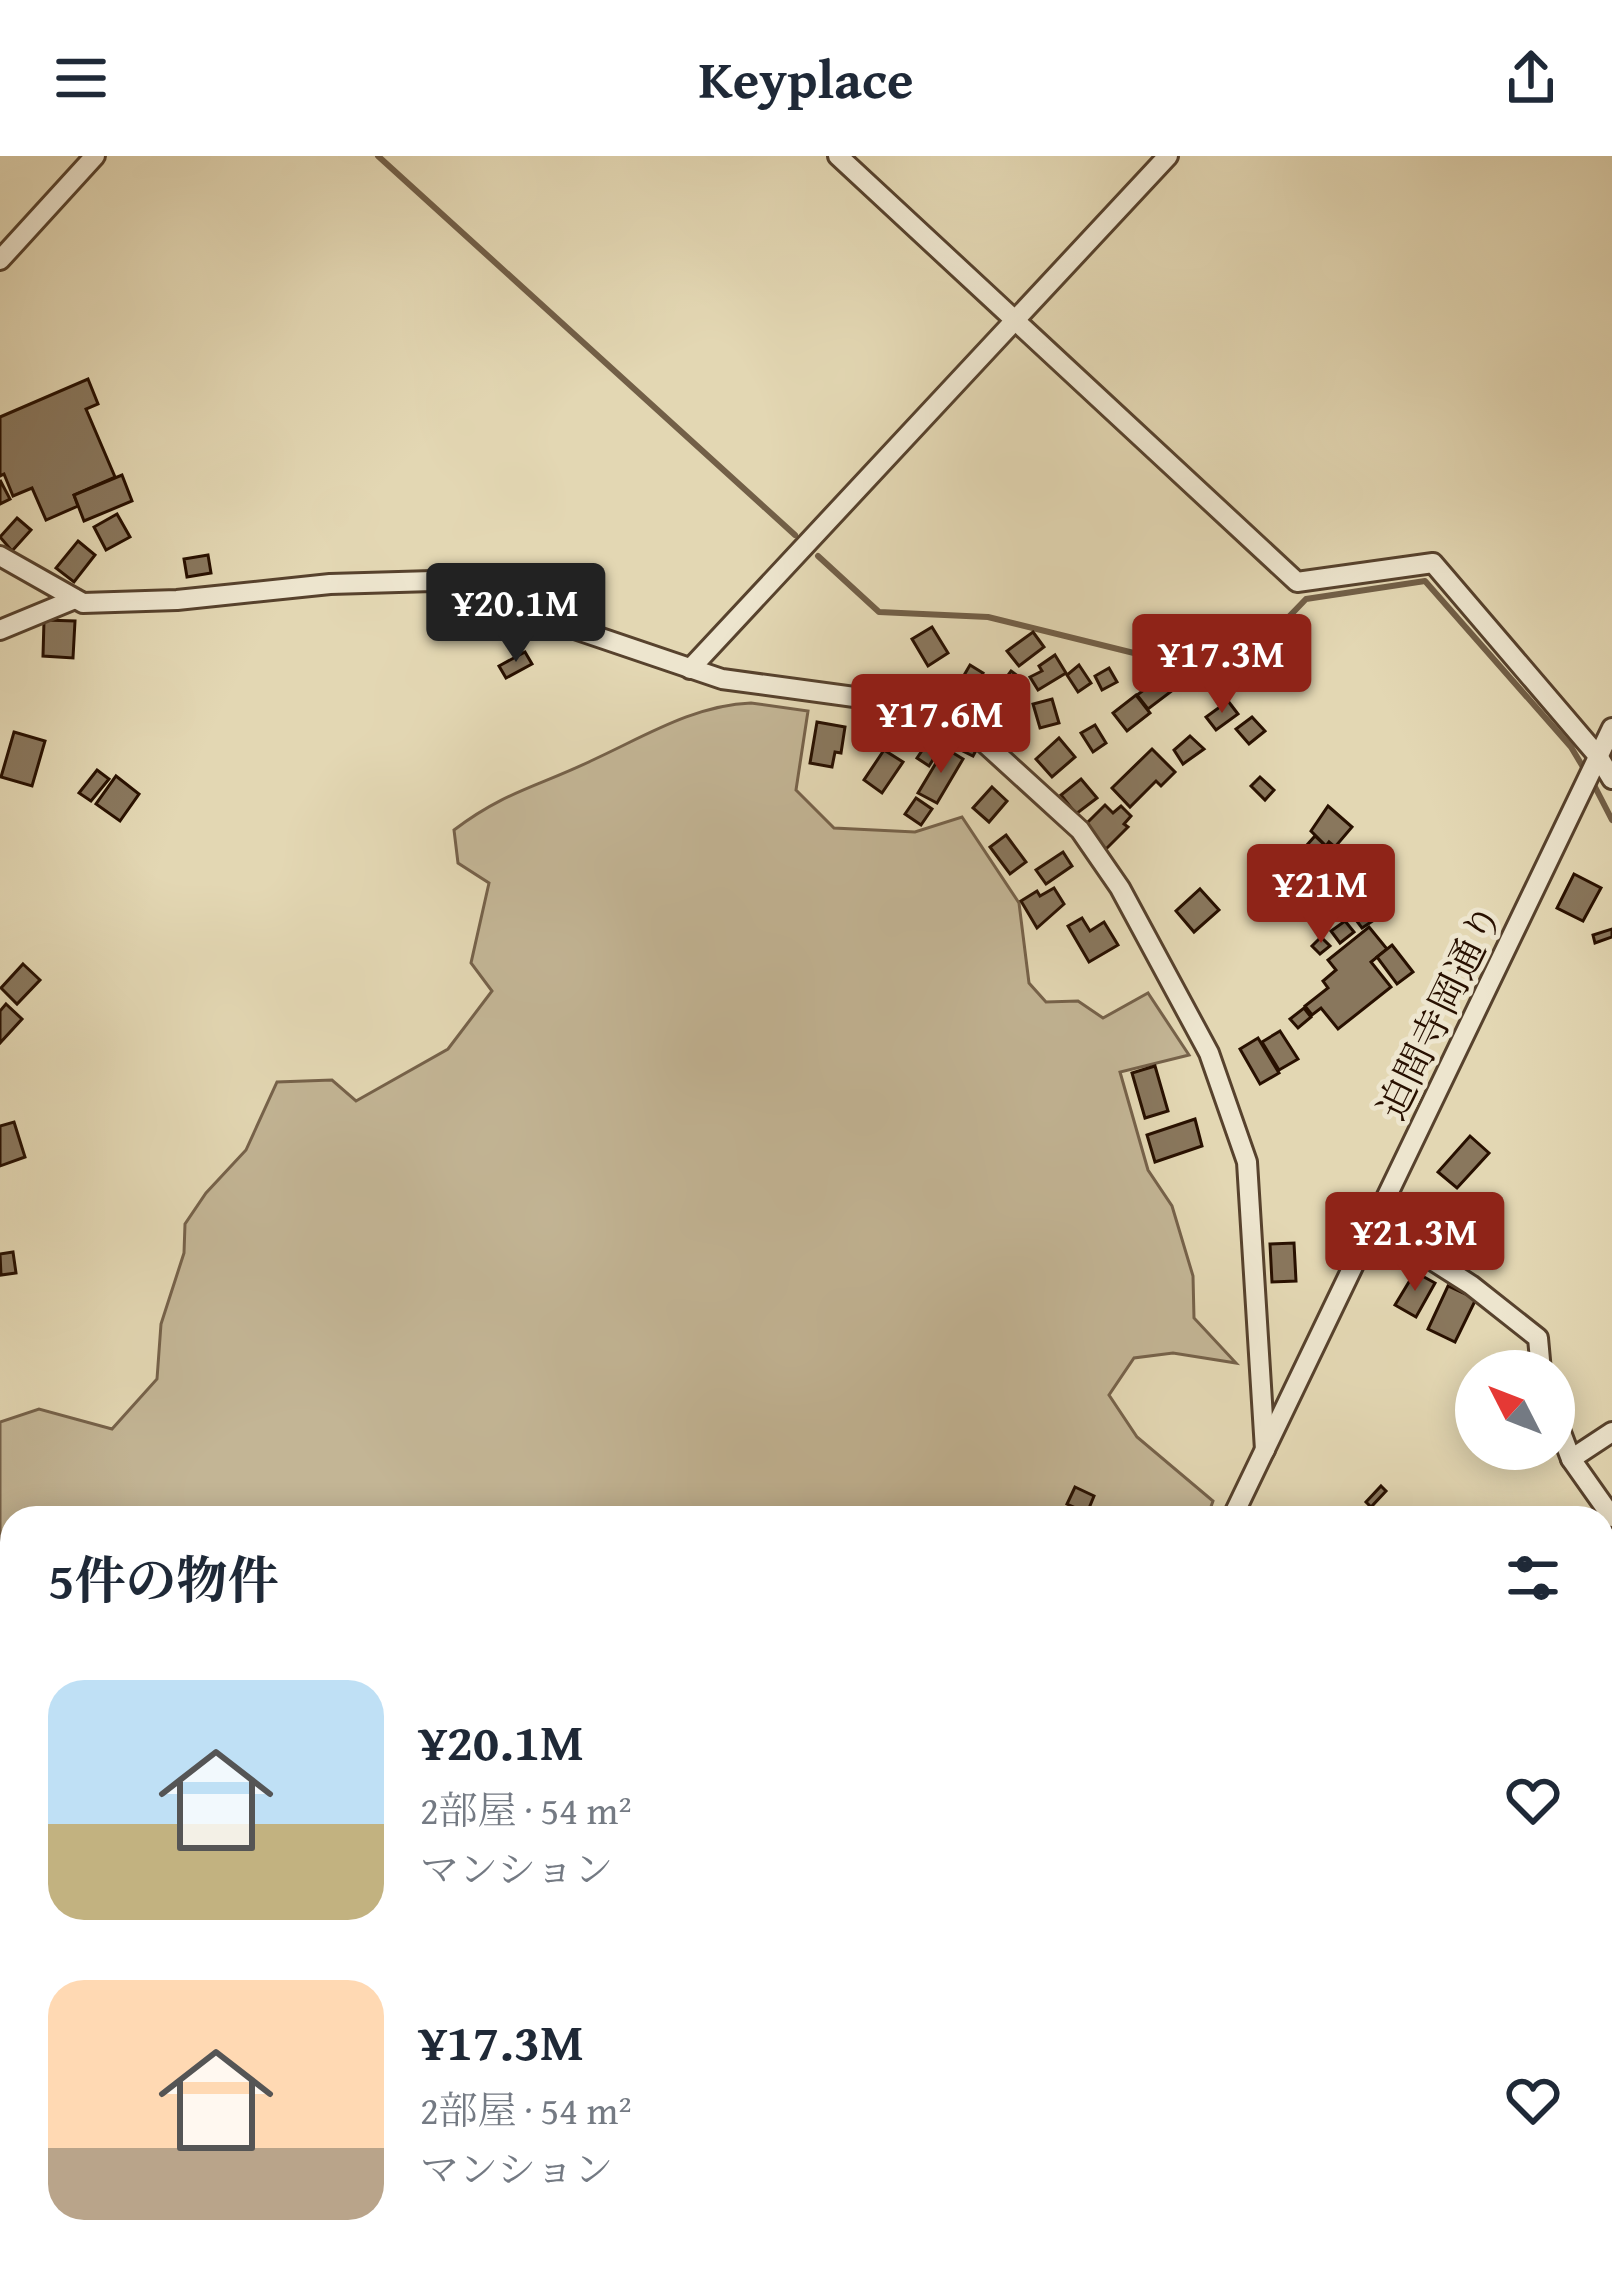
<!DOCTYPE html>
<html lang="ja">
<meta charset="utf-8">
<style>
:root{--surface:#fff;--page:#f2f2f3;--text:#1f2937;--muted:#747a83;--accent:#8f2418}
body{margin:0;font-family:"Gentium Book Plus","Noto Serif JP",serif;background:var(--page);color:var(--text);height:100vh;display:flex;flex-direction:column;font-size:45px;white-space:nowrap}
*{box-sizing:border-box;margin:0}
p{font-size:39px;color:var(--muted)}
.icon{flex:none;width:66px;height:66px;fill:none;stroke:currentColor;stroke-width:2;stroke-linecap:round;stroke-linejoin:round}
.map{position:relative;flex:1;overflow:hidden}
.panel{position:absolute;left:0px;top:1350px;width:1614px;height:768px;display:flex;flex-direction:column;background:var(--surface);border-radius:36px 36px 0 0;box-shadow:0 6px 30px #0003}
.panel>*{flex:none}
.needle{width:78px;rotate:312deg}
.fabs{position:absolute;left:1455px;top:1194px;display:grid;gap:24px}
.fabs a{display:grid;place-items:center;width:120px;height:120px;border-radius:50%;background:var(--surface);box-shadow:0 6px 30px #0003;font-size:60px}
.price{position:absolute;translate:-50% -102px;padding:0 27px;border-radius:12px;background:var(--accent);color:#fff;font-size:39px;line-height:78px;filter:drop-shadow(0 3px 6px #0008)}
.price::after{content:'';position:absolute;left:50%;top:72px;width:36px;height:27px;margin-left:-18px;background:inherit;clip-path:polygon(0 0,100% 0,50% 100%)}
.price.active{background:#222;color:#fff}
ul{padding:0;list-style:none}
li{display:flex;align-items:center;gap:36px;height:300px;padding:0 48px}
li span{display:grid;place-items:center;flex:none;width:336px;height:240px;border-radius:36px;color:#555}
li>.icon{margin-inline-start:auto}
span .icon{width:144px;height:144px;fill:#fffc;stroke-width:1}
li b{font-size:51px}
h2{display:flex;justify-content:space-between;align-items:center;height:144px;padding:0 48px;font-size:51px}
header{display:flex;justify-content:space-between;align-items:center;height:156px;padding:0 48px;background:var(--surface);font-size:54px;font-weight:700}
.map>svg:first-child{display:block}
</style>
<header><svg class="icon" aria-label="menu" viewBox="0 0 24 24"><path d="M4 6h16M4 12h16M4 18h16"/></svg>Keyplace<svg class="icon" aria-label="share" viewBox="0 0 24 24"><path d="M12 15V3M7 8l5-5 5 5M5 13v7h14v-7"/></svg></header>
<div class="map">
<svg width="1612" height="2118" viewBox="0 0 1612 2118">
<rect width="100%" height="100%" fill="#e3d7b3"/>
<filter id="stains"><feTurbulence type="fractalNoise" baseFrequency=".00167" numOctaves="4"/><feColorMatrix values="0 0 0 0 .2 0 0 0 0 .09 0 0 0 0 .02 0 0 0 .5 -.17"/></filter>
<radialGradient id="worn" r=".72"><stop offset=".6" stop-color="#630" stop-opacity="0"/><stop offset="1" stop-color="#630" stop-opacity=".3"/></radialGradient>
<path fill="#c3b595" stroke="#76624a" stroke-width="3" d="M 751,547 L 808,555 L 796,634 L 834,672 L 915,676 L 962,661 L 1019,747 L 1029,827 L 1046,846 L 1078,845 L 1103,862 L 1148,837 L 1189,899 L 1120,916 L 1148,1014 L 1172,1050 L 1193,1120 L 1194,1162 L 1236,1207 L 1173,1197 L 1134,1202 L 1109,1239 L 1137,1281 L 1213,1345 L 1207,1362 L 12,1362 L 12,1754 L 0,1757 L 0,1266 L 39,1253 L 112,1273 L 157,1223 L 161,1168 L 184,1097 L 185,1068 L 206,1037 L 246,994 L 277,926 L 332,924 L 356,945 L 448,893 L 492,835 L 471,807 L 489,727 L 458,707 L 454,674 C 505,635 540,630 595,603 C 645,580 695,549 751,547 Z"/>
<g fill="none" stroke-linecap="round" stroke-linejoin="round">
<g stroke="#725f47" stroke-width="6">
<polyline points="378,0 795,379"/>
<polyline points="818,400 879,456 988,461 1231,521 1306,443 1425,425 1571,591 1586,616"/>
<polyline points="1593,627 1612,664"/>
</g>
</g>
<g fill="#89775d" stroke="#281000" stroke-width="3">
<polygon points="88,223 98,248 86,253 115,321 74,339 78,350 46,364 32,332 13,340 4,318 0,320 0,261"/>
<polygon points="122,319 132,345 84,365 74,339"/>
<polygon points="0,324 10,343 0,348"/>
<polygon points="117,358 130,381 106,394 94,371"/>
<polygon points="17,362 31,374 12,395 0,381"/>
<polygon points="78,385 95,399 74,426 56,412"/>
<polygon points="208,399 211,417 187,421 184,403"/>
<polygon points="44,464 75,465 73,502 43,500"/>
<polygon points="932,471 948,497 928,510 912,483"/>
<polygon points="1033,476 1044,491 1019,510 1007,495"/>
<polygon points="525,496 532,508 506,522 499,510"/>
<polygon points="1055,499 1066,517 1038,534 1030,521 1042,515 1039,510"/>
<polygon points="970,509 983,517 976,529 963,521"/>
<polygon points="1079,509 1091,527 1078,536 1067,519"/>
<polygon points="1109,512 1117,526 1102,534 1095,520"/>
<polygon points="1011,515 1026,526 1018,537 1003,526"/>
<polygon points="1163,520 1173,534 1148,553 1137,539"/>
<polygon points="990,522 1008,535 990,560 972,548"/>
<polygon points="1136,539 1150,557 1127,575 1113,557"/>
<polygon points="1052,543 1059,567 1040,572 1033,548"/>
<polygon points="1228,545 1238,558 1216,574 1206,561"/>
<polygon points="1252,561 1265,575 1249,588 1236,573"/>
<polygon points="817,566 845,571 841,597 835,596 832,611 810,607"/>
<polygon points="896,566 915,579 905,594 885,581"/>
<polygon points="1095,569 1106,587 1093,596 1081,577"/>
<polygon points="14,576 45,585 32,630 1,621"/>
<polygon points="932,580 943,588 929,610 917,602"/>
<polygon points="961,580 979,589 973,600 955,591"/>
<polygon points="1190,580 1204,593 1183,608 1174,594"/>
<polygon points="1059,582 1075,601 1052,621 1036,603"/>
<polygon points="945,592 963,603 937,647 918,637"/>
<polygon points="1152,593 1175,616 1161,630 1156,625 1130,651 1112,632"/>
<polygon points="884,594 903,606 882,637 864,624"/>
<polygon points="97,614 109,623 91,645 79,637"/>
<polygon points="116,620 139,638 120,665 96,648"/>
<polygon points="1260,621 1274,634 1265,644 1251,630"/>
<polygon points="1081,623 1097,642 1076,658 1061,639"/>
<polygon points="992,631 1007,645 989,666 973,652"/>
<polygon points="916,642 932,653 921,669 905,658"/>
<polygon points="1105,649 1113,657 1121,650 1131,660 1124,668 1128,671 1104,695 1080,674"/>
<polygon points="1328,650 1352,671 1335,691 1329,686 1326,690 1311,675"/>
<polygon points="1006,679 1026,706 1010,718 990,691"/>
<polygon points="1315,680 1333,697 1309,724 1291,707"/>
<polygon points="1341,692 1353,698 1345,712 1334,706"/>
<polygon points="1063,696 1072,710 1046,728 1036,714"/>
<polygon points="1574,718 1601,732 1583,765 1557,752"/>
<polygon points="1054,732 1064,748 1037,772 1021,745 1037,735 1040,740"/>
<polygon points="1200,733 1219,754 1194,776 1176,755"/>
<polygon points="1365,745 1377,762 1362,772 1350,756"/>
<polygon points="1082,762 1090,775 1104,766 1118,789 1089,806 1068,770"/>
<polygon points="1345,765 1354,776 1340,787 1331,775"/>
<polygon points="1369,771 1387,793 1371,806 1391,831 1338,873 1321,852 1312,859 1305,850 1328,832 1323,825 1336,814 1328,804"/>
<polygon points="1612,773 1612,781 1595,787 1593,779"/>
<polygon points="1321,781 1330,790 1320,798 1312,790"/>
<polygon points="1392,789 1413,816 1397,828 1377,801"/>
<polygon points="23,808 40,824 17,848 1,832"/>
<polygon points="6,848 22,863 0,887 0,855"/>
<polygon points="1304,852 1311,861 1298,872 1290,863"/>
<polygon points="1280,875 1298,903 1279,914 1262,886"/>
<polygon points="1258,882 1279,917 1260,928 1240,893"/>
<polygon points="1155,910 1168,955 1145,962 1132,917"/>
<polygon points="1195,963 1202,990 1155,1006 1147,979"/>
<polygon points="14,966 25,1001 0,1010 0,970"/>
<polygon points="1470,980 1489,997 1457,1032 1438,1016"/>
<polygon points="1294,1087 1296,1125 1272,1126 1270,1088"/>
<polygon points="13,1096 16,1117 1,1119 0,1098"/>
<polygon points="1415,1116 1435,1127 1416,1161 1395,1149"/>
<polygon points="1448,1130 1476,1143 1455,1186 1428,1173"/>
<polygon points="1381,1330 1386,1335 1371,1351 1366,1346"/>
<polygon points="1075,1331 1094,1340 1087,1357 1067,1348"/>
<polygon points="1612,1589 1612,1625 1602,1633 1602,1597"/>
<polygon points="1612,1692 1612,1726 1603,1733 1602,1699"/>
<polygon points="1612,1852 1612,1886 1611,1887 1602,1877 1602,1861"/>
<polygon points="1612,2029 1612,2058 1602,2050 1602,2041"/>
<polygon points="1602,2095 1612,2107 1601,2118 1588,2118 1575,2106 1602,2106"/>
<polygon points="1061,2106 1073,2106 1078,2114 1050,2118 1051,2112"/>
<polygon points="1192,2106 1221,2106 1232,2117 1201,2118"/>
<polygon points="1432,2106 1463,2106 1474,2118 1419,2118"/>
<polygon points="1445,2106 1459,2106 1469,2118 1432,2118"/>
</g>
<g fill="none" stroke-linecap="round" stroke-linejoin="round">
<defs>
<g id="minor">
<polyline points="838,0 1297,426 1433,407 1598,600 1612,623"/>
<polyline points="0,104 95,0"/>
<polyline points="0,400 83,447 177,444 330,428 433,425 722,523 869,543 927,556 978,581 1080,674 1120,732 1209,897 1247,1006 1265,1294"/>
<polyline points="0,474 75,443"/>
<polyline points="690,513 1168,0"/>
<polyline points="1374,1067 1471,1129 1538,1182 1541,1215"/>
<polyline points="1554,1258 1571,1303 1612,1361"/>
<polyline points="1571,1303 1612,1276"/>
<polyline points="1232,1362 1612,572"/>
<polyline points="1602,1518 1612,1510"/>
<polyline points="1602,1569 1612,1576"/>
<polyline points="1602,1748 1612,1763"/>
<polyline points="1602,1912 1612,1922"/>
<polyline points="1488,2106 1498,2118"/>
<polyline points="869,2118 875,2106"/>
<polyline points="1270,2118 1285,2106"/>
</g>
</defs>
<use href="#minor" stroke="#57422d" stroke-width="24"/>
<use href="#minor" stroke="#ede5ce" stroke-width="18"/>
</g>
<g text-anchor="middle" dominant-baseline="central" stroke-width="10" stroke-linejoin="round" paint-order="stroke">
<g font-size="39" fill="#281000" stroke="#ede5ce">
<text transform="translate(1439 855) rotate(-64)">迫間寺岡通り</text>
</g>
</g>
<rect width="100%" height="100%" filter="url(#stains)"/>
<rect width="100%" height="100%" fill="url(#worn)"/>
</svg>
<div class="fabs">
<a><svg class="needle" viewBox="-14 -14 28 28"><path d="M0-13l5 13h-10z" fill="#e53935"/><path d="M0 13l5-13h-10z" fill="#747a83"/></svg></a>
</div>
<b class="price active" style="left:516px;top:509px">¥20.1M</b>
<b class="price" style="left:1222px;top:560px">¥17.3M</b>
<b class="price" style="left:941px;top:620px">¥17.6M</b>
<b class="price" style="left:1321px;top:790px">¥21M</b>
<b class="price" style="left:1415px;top:1138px">¥21.3M</b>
<section class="panel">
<h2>5件の物件<svg class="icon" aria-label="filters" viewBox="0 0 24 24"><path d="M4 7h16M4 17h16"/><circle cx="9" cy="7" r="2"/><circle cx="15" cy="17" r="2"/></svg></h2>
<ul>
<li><span style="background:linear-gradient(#bfe0f5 60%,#c2b280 0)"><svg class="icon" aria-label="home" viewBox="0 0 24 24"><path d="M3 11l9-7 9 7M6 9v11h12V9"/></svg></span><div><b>¥20.1M</b><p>2部屋 · 54 m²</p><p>マンション</p></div><svg class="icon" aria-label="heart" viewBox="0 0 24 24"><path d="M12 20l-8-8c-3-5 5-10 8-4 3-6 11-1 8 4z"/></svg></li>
<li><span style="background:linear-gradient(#ffd9b3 70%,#b9a48a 0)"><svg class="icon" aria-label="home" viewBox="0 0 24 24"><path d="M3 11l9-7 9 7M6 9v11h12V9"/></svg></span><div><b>¥17.3M</b><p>2部屋 · 54 m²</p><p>マンション</p></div><svg class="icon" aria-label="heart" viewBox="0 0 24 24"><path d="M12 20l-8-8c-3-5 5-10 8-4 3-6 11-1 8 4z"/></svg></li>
</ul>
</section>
</div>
